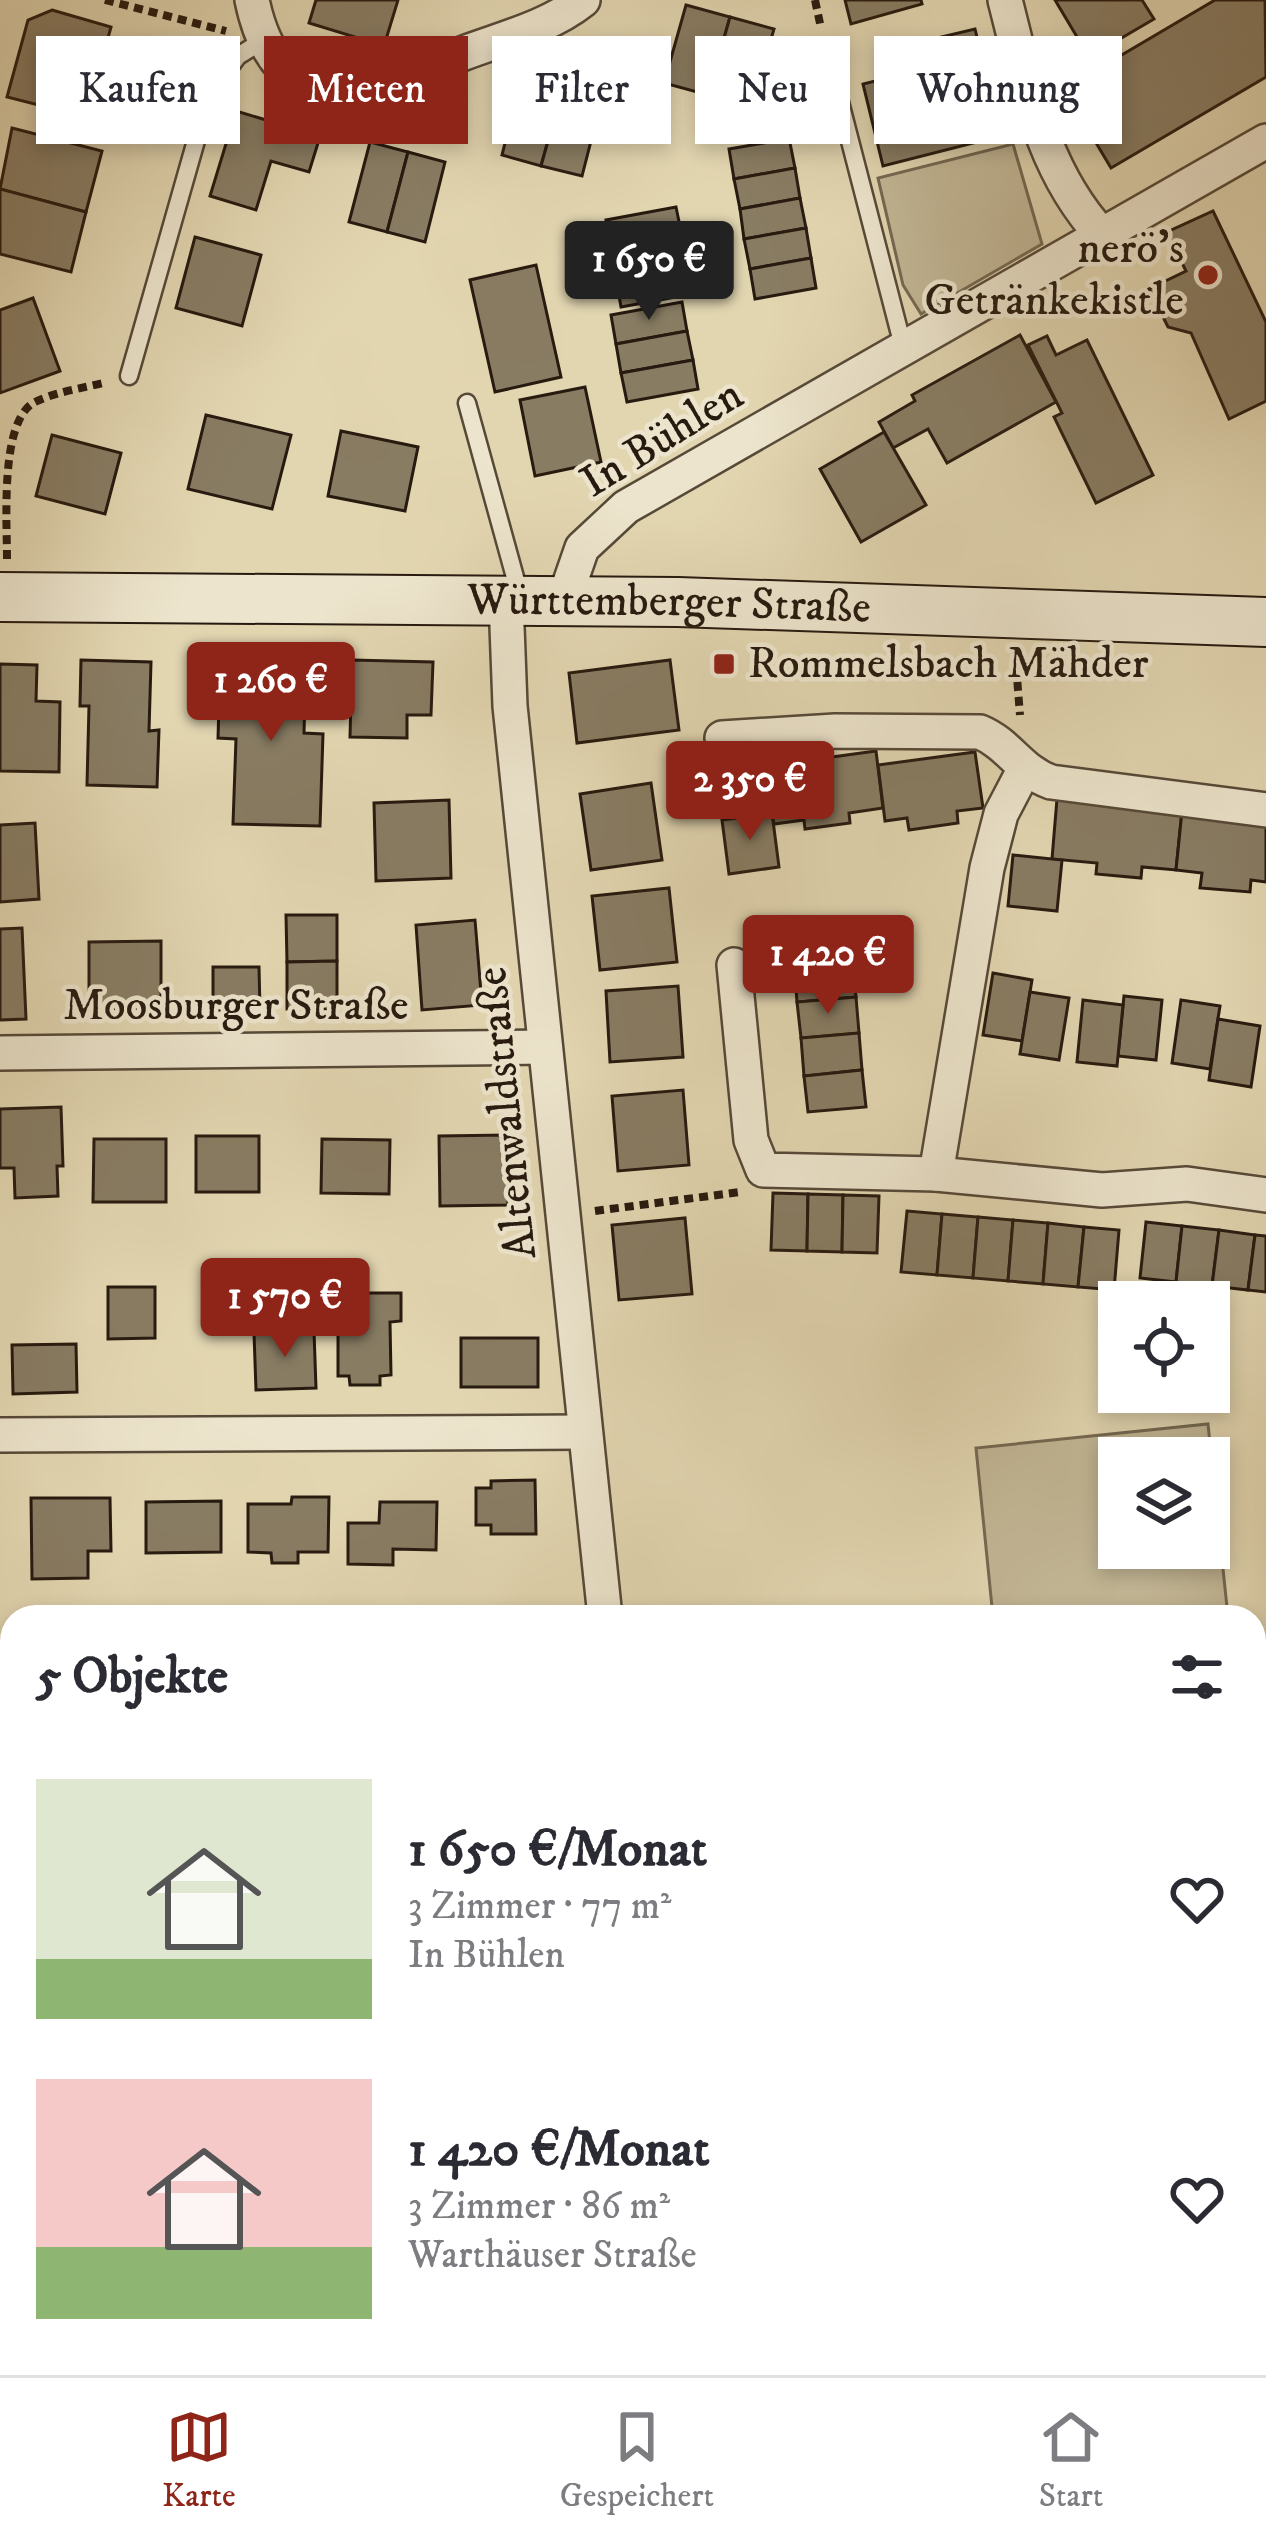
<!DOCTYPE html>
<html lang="de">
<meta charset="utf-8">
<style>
:root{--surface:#fff;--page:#f2f2f3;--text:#2b2b33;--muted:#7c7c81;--line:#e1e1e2;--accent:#8f2418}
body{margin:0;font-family:"IM FELL DW Pica",serif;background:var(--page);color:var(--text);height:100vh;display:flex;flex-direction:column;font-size:45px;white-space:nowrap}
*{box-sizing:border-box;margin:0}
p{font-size:39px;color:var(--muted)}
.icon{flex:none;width:66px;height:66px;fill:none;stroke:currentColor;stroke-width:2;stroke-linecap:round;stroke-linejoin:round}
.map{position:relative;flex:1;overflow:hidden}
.sheet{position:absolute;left:0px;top:1605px;width:1266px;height:771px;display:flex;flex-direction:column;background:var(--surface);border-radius:36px 36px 0 0;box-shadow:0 6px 18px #0003}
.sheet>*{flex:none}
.top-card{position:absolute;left:36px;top:36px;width:1194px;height:108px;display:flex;gap:24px}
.fabs{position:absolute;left:1098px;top:1281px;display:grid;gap:24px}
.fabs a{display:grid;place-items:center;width:132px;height:132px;border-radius:0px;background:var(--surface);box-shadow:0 6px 18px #0003;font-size:60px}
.price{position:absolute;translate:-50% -102px;padding:0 27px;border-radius:12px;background:var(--accent);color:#fff;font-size:39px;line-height:78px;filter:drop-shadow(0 3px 6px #0008)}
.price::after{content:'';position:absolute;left:50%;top:72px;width:36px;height:27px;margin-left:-18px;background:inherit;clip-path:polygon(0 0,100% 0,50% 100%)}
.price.on{background:#222;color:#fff}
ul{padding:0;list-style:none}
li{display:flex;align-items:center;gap:36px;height:300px;padding:0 36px}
li span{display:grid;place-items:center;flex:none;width:336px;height:240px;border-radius:0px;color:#555}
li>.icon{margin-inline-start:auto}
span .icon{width:144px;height:144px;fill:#fffc;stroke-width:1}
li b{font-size:51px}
h2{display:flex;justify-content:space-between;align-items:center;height:144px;padding:0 36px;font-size:51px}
.pill{padding:0 42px;border-radius:0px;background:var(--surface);box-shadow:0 6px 18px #0003;font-size:42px;line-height:108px}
.pill.on{background:var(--accent);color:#fff}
.tabs{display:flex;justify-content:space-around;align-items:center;height:168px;border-top:3px solid var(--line);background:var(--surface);font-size:33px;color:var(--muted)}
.tabs a{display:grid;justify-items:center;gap:6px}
.tabs .on{color:var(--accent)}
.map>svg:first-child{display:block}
</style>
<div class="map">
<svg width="1266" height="2375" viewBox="0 0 1266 2375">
<rect width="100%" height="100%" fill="#e2d6b1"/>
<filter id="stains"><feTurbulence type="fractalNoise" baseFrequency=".00167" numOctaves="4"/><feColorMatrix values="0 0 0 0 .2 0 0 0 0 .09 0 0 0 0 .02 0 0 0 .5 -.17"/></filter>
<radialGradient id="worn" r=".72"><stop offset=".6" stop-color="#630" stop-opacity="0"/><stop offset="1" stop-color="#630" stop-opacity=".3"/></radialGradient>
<g fill="#c2b695" stroke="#746852" stroke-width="3" fill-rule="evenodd">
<polygon points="1013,144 1042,244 921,314 903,285 878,178"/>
<path d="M 1208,1424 L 1228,1617 L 993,1617 L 976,1448 ZM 1119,1458 L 1209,1458 L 1209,1548 L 1119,1548 Z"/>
<polygon points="1254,1857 1266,1973 1266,2375 1257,2331 1262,2375 558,2375 556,2364 1254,2364"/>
</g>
<g fill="#887c63" stroke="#271a0f" stroke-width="3">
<polygon points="316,0 398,0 384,46 309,23"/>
<polygon points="845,0 921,0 922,4 851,24"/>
<polygon points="1055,0 1142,0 1154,19 1089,57"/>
<polygon points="1215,0 1265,0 1266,77 1111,168 1064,89"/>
<polygon points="686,5 730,17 708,95 664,83"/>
<polygon points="52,10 111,27 98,74 78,68 74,83 66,81 58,110 7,97 28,20"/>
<polygon points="730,17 774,29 751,108 708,95"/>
<polygon points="975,29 1001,136 883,166 863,84 947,63 941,37"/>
<polygon points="522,77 563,87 541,166 502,155"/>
<polygon points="563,87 602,98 582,176 541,166"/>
<polygon points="236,111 283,125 281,131 318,143 309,172 271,161 256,210 210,196"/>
<polygon points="12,128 102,151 86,212 0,189"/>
<polygon points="788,133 795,168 734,179 729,149 764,143 763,137"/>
<polygon points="370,142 408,152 387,232 349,222"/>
<polygon points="408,152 445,162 425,242 387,232"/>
<polygon points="795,168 800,198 740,209 734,179"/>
<polygon points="0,189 86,212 71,272 0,254"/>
<polygon points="800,198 806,228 744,239 740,209"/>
<polygon points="676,207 682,236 611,249 606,220"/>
<polygon points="1213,211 1266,322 1266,401 1229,419 1191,333 1168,327 1149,289 1186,271 1167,232"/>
<polygon points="806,228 811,258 750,269 744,239"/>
<polygon points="682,236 687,265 616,278 611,249"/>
<polygon points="195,237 261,255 242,326 176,308"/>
<polygon points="811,258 816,288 755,299 750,269"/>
<polygon points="536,265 561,377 495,392 470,280"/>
<polygon points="687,265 692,294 621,307 616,278"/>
<polygon points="33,298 60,371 0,393 0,310"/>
<polygon points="682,302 687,331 616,344 611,315"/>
<polygon points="687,331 693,360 621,373 616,344"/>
<polygon points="1020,335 1056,402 947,463 928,429 893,448 879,422 915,401 912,395"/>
<polygon points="1047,336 1056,355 1087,340 1153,475 1096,503 1054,417 1062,413 1028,345"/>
<polygon points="693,360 698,389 627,402 621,373"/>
<polygon points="585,387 601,462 535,476 520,400"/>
<polygon points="206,415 291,435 272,509 188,489"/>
<polygon points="341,431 418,447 405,511 328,496"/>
<polygon points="884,432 926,505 861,542 820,469"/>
<polygon points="52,435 121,453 105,514 36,496"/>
<polygon points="239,659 306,661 304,733 323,734 320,826 233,824 236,739 218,738 220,672 238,672"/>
<polygon points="81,660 151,662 149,731 159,730 157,787 87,785 89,706 80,706"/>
<polygon points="352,660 433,662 431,715 407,715 407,738 350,737"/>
<polygon points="670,660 679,730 577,743 569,673"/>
<polygon points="0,664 37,665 36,701 60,702 59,772 0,771"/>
<polygon points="876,751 883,808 849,813 850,823 805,829 804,820 774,824 772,813 758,815 752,768"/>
<polygon points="975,752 983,808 957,811 958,823 909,830 907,818 885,821 878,765"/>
<polygon points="651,783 662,860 591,870 580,794"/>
<polygon points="1057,799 1182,811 1176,870 1142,867 1141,878 1096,874 1097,863 1052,859"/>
<polygon points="449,800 451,878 376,881 374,803"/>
<polygon points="1182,811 1266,819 1266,882 1251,880 1250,892 1200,888 1202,873 1176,870"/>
<polygon points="772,813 779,867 729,874 722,820"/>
<polygon points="35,823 39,899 0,902 0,825"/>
<polygon points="1013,855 1062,860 1057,911 1008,906"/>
<polygon points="669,888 677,962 600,970 592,896"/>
<polygon points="286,915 337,915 337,961 287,962"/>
<polygon points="475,920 482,1005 422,1010 416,925"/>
<polygon points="849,923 852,959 794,965 791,928"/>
<polygon points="22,928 26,1019 0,1020 0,929"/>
<polygon points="161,941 161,1008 89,1009 89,942"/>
<polygon points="852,959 856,997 797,1002 794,965"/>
<polygon points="337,961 337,1009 287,1009 287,962"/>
<polygon points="213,967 259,967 260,1010 213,1010"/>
<polygon points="993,973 1032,980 1022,1041 983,1035"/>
<polygon points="678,986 683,1057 610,1062 606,991"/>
<polygon points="1030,992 1069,998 1059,1060 1020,1054"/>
<polygon points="1124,996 1162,1000 1156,1060 1118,1056"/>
<polygon points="856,997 859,1033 801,1038 797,1002"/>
<polygon points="1083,1000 1123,1005 1117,1066 1077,1062"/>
<polygon points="1181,1000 1220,1006 1210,1069 1172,1063"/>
<polygon points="1218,1019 1260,1026 1251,1087 1209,1080"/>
<polygon points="859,1033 862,1070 804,1076 801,1038"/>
<polygon points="862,1070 866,1107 808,1112 804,1076"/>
<polygon points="683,1090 689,1165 618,1171 612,1096"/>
<polygon points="61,1107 63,1166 57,1166 58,1196 15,1198 14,1168 0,1168 0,1109"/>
<polygon points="507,1135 508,1205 440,1206 439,1136"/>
<rect x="196" y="1136" width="63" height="56"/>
<polygon points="94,1139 166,1139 166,1202 93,1202"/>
<polygon points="322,1139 390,1140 389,1194 321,1193"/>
<polygon points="773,1193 808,1194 807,1251 771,1250"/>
<polygon points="808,1194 843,1195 842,1252 807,1251"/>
<polygon points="843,1195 879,1196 877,1253 842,1252"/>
<polygon points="907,1211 942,1214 937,1275 901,1272"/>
<polygon points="942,1214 978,1217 973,1278 937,1275"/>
<polygon points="978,1217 1013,1220 1008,1281 973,1278"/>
<polygon points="685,1218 692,1294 619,1300 612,1225"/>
<polygon points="1013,1220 1048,1223 1043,1284 1008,1281"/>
<polygon points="1146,1222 1182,1226 1176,1282 1140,1278"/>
<polygon points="1048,1223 1084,1227 1078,1287 1043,1284"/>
<polygon points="1182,1226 1219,1230 1212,1286 1176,1282"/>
<polygon points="1084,1227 1119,1230 1114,1290 1078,1287"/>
<polygon points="1219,1230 1255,1235 1248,1290 1212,1286"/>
<polygon points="1255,1235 1266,1236 1266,1292 1248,1290"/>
<polygon points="108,1287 155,1287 155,1338 108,1339"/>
<polygon points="360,1293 401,1293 401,1321 390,1322 391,1375 380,1376 380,1385 350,1385 349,1376 338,1376 338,1330 361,1329"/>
<polygon points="314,1331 316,1388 256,1390 254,1333"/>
<rect x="461" y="1338" width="77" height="49"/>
<polygon points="76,1344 77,1392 13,1394 12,1345"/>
<polygon points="535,1480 536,1534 491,1534 491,1525 476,1525 476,1488 491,1488 491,1481"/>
<polygon points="292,1497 329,1497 328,1552 298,1552 298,1563 272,1563 271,1553 248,1552 248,1504 291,1504"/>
<polygon points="31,1498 110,1498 111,1551 88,1551 88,1578 32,1579"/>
<polygon points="221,1501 221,1552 146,1553 146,1502"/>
<polygon points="380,1502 437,1502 436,1550 393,1549 393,1565 348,1564 348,1523 379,1523"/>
<polygon points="36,2364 200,2364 200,2372 37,2375"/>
<polygon points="264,2364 405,2364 406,2375 265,2375"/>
</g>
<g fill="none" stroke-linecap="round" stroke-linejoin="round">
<defs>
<g id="lane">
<polyline points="827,52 903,346"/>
<polyline points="129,376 209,95 238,56 262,41"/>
<polyline points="467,403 521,599"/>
</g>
<g id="street">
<path d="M 252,0 C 279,131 375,87 464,53 C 504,38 549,27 583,0"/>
<path d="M 1005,0 C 1027,85 1041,169 1102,235"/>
<polyline points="506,600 510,706 605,1617"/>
<polyline points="564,600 582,548 626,507 1266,141"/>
<path d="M 722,738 L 835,731 L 980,732 C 1009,744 1021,772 1051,782 L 1266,810"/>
<polyline points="734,965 751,1140 763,1170 936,1174 1102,1190 1187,1184 1266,1195"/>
<polyline points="0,1053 545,1047"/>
<polyline points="936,1174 987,868 1001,814 1024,770"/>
<polyline points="0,1435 583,1432"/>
<polyline points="0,1854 12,1853"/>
</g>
<g id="secondary">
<path id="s1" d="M 0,597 L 678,602 L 1266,622"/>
</g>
</defs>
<use href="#lane" stroke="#564938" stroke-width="21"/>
<use href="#street" stroke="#564938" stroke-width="38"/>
<use href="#secondary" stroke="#271a0f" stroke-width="52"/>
<g stroke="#271a0f" stroke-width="8" stroke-dasharray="9 6" stroke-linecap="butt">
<polyline points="105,0 226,31"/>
<polyline points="815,0 821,28"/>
<path d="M 7,559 C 7,520 0,424 33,403 C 54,392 84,388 107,382"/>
<polyline points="1015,652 1020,715"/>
<polyline points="595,1211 740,1192"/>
<polyline points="0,2095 12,2093"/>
<polyline points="1254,2314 1266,2312"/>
<polyline points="726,2364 729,2375"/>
</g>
<use href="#lane" stroke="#ece4cc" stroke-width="16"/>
<use href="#street" stroke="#ece4cc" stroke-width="33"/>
<use href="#secondary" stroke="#ece4cc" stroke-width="48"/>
</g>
<g fill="#8f2418" stroke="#ece4cc" stroke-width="4.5">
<circle cx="1208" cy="275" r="12"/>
<rect x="712" y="652" width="24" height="24" rx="6"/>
</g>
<g text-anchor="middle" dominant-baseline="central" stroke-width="9" stroke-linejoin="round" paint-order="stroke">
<g font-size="45" fill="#271a0f" stroke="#ece4cc" text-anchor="end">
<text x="1184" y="249">nerö's<tspan x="1184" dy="52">Getränkekistle</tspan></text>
<text x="748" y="664" text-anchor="start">Rommelsbach Mähder</text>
</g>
<g font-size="45" fill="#271a0f" stroke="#ece4cc">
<text transform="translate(662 439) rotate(-32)">In Bühlen</text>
<text stroke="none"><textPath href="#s1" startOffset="669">Württemberger Straße</textPath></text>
<text x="236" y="1006">Moosburger Straße</text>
<text transform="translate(507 1113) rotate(-96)">Altenwaldstraße</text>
</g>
</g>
<rect width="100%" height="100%" filter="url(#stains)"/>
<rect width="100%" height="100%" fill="url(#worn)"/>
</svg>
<div class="fabs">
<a><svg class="icon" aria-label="locate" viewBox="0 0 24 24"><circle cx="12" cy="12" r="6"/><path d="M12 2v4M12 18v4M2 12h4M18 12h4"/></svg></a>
<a><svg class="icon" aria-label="layers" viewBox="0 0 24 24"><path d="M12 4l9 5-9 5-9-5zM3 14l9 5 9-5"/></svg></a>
</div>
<b class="price on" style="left:649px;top:323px">1 650 €</b>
<b class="price" style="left:271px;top:744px">1 260 €</b>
<b class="price" style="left:750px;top:843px">2 350 €</b>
<b class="price" style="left:828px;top:1017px">1 420 €</b>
<b class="price" style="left:285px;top:1360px">1 570 €</b>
<div class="top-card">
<a class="pill">Kaufen</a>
<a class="pill on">Mieten</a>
<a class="pill">Filter</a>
<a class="pill">Neu</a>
<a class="pill">Wohnung</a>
</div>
<section class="sheet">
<h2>5 Objekte<svg class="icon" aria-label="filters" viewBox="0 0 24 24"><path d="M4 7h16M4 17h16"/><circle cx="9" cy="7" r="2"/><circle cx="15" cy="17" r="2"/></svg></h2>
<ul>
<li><span style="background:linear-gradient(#dfe7d0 75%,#8fb573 0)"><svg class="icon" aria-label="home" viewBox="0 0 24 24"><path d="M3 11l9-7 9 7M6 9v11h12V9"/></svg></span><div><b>1 650 €/Monat</b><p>3 Zimmer · 77 m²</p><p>In Bühlen</p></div><svg class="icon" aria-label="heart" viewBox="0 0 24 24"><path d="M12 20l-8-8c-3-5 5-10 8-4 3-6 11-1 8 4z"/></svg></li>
<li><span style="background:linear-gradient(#f6c9c9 70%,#8fb573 0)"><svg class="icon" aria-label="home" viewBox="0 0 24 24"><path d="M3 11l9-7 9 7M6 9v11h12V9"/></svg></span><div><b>1 420 €/Monat</b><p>3 Zimmer · 86 m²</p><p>Warthäuser Straße</p></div><svg class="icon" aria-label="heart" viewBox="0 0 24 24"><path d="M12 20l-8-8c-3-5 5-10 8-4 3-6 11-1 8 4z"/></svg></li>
</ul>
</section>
</div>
<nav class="tabs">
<a class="on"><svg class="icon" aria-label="map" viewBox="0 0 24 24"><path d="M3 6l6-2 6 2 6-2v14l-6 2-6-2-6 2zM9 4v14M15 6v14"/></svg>Karte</a>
<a><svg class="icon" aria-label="saved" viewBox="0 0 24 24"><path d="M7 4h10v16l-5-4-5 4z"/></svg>Gespeichert</a>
<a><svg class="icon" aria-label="home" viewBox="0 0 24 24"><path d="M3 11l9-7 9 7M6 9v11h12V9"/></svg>Start</a>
</nav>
